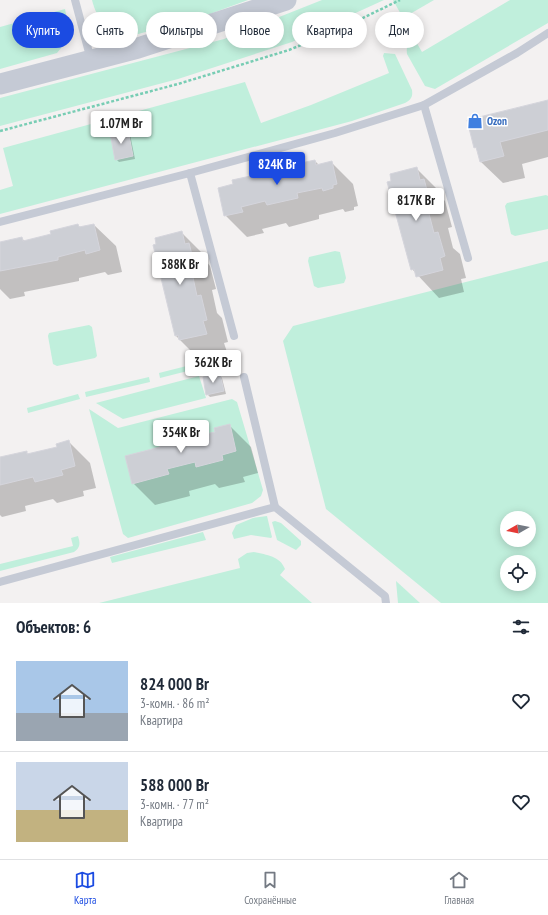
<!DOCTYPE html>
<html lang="ru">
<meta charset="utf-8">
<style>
:root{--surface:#fff;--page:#f2f2f3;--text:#1f2937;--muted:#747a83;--line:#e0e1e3;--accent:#1b4be2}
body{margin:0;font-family:"PT Sans Narrow",sans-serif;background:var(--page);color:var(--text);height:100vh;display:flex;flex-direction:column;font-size:15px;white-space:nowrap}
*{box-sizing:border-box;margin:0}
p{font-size:13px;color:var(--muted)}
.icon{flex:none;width:22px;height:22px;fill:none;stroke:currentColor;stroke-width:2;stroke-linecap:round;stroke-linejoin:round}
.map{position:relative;height:603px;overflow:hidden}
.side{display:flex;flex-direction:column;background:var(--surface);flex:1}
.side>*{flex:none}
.guide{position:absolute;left:12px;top:12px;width:524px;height:36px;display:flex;gap:8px}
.needle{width:26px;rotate:261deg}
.fabs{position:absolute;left:500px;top:511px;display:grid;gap:8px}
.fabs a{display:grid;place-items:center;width:36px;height:36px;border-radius:50%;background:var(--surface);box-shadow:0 2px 10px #0003;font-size:20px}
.price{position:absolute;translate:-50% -34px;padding:0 9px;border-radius:4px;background:#fff;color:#222;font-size:13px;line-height:26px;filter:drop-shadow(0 1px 2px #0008)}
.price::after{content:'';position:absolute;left:50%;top:24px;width:12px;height:9px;margin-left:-6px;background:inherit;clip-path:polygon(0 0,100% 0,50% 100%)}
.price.selected{background:var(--accent);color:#fff}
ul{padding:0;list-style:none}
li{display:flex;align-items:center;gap:12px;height:100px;padding:0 16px}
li+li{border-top:1px solid var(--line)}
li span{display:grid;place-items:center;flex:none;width:112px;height:80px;border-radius:0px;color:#555}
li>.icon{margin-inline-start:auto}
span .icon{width:48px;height:48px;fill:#fffc;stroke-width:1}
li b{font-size:17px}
h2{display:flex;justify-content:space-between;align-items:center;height:48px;padding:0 16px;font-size:17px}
.pill{padding:0 14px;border-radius:18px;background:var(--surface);box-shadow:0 2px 10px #0003;font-size:14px;line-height:36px}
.pill.selected{background:var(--accent);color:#fff}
.tab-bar{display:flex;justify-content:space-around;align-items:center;height:56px;border-top:1px solid var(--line);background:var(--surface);font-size:11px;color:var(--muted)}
.tab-bar a{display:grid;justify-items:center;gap:2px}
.tab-bar .selected{color:var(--accent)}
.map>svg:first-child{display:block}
</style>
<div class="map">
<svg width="548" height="603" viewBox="0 0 548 603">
<rect width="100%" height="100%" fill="#f3f1f1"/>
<g fill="#c0efdc" fill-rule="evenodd">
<path d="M 92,0 L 248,0 L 207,15 L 131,36 C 110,34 97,21 92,0 Z"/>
<polygon points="322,0 384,0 292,42 178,79 0,126 0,98 224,39"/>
<polygon points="393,0 434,0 403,18"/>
<path d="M 510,0 L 548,0 L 548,23 L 435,89 L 425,86 L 407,54 C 406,46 408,44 415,40 L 422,52 Z"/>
<polygon points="65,9 69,30 66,42 57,53 0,69 0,27"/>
<polygon points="396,18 399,19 405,30 382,41 375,31 376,28"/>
<path d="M 384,53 L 395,54 L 412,90 C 413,97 411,100 405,103 L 352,121 L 0,214 L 0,190 L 13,186 L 3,148 L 245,82 L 261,123 L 311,105 L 389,73 L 383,56 Z"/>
<polygon points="546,195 548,196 548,229 515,236 511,234 505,206 507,203"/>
<polygon points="335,251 340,252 346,278 344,283 318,288 314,286 308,261 309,257"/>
<path d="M 548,261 L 548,603 L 441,603 L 326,509 L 283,341 L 293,326 ZM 507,518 L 529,518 L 529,540 L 507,540 ZM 507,562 L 529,562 L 529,584 L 507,584 Z"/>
<polygon points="89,325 92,327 97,356 95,358 57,366 53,364 48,336 49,333"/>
<polygon points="230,355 231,360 160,378 159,373"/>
<polygon points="199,376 206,398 123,419 96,403"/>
<polygon points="149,377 150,382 86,397 85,392"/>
<polygon points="78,394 80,399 28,413 27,408"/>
<polygon points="232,399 237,402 263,490 261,496 252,503 128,538 123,534 89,409 118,428"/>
<polygon points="267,516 272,537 271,538 251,535 234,539 232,533 236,525 253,518"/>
<polygon points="275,521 281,523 301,541 301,545 296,550 277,540 272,522"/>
<polygon points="203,532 206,540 112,563 110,557"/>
<path d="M 78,536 C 80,543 81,547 74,552 L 0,571 L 0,564 L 73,546 L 71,538 Z"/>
<path d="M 254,552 C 267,555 280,556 285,569 L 280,575 L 312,603 L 99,603 L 240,568 L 238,559 L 247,553 Z"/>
<polygon points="396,581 420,603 398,603"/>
</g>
<g fill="#0003">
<polygon points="548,102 548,157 522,164 525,178 503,183 481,162 478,151 475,147"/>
<polygon points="128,131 130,134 135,159 119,162 116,159"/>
<polygon points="315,161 319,165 331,162 353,184 358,206 354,207 354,210 345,212 343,209 319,215 319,219 289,227 286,223 262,229 264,233 247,237 225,215 234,184 260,175 263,178 289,172"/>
<polygon points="416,168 438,190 439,195 445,201 452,227 448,228 453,248 460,254 466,278 461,279 464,292 439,298 412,269"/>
<polygon points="78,225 81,228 94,225 116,246 122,272 108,275 105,272 79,278 79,281 24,292 25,296 10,299 0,289 0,243 21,238 25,241 52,235"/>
<polygon points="181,232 203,254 205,260 210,266 216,289 212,290 217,313 222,318 228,342 224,343 228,355 202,362 176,336"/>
<polygon points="219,375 222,378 226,394 210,397 207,394"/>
<polygon points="229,425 251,447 258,473 243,477 245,482 219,488 215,484 189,491 190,496 155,505 133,483"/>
<polygon points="68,441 90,463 96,488 83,491 84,496 57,503 53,499 25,506 26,511 2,517 0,515 0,458 26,452 29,455 58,448"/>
</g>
<g fill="#cdcfd5" stroke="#d5d5dc">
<polygon points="548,100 548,130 500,142 504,156 480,162 476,147 474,148 467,120"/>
<polygon points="128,130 133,156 115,160 110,133"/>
<polygon points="315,160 316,165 332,161 337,184 333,185 333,188 323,191 322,188 297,193 298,198 267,205 265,201 241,207 243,212 224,216 218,188 233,184 232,180 260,174 261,178 288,171 287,166"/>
<polygon points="417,167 420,180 424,179 431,205 427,206 434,233 438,232 445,256 440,258 443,270 416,277 414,269 411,270 387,182 391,181 390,174"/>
<polygon points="78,224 79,227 94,224 100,250 86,254 85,250 58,257 58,260 0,271 0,242 22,237 23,241 51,234 50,231"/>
<polygon points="182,231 185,244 189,243 195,267 191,268 197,296 201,295 207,320 203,321 207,334 179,340 178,335 175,336 153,245 156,244 155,238"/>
<polygon points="220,374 224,391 206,395 203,377"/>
<polygon points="230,424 236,451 222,455 223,460 196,467 195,462 167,469 169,474 132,484 125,456 160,447 159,444 215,432 214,428"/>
<polygon points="69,440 75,466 61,470 63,475 35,482 33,477 0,485 0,457 27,451 27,454 57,447 56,444"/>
</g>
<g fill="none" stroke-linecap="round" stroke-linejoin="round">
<polyline stroke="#78cdb4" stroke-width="2.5" stroke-dasharray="3 2" stroke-linecap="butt" points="0,131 178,84 289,50 342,28 400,0"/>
<g stroke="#c5cad5" stroke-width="8">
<polyline points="75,0 91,60"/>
<polyline points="424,105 468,258"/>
<polyline points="190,173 234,336"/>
<polyline points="0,222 190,173 335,133 424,105 517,53 548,33"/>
<polyline points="244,377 275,507"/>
<polyline points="0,582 275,507 385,596 386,603"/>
</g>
<polyline stroke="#c5cad5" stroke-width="21" points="0,84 138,48 286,0"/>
</g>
<defs>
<symbol id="shop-bare" viewBox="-9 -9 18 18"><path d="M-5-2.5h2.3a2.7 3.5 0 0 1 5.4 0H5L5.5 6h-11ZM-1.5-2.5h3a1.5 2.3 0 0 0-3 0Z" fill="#3f7fe0" stroke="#fff" stroke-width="2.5" paint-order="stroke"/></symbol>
</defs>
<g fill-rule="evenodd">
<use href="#shop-bare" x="464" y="110" width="22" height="22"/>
</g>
<g text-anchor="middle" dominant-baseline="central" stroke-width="3" stroke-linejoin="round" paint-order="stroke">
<g font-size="11" font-weight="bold" fill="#366cbe" stroke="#fff" text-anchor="start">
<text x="487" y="121">Ozon</text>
</g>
</g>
</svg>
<div class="fabs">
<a><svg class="needle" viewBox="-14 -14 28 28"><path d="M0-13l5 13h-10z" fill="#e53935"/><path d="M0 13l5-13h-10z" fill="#747a83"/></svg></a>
<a><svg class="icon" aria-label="locate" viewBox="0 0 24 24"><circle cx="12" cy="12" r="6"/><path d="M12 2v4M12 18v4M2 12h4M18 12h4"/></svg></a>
</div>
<b class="price" style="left:121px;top:145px">1.07M Br</b>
<b class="price selected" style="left:277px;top:186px">824K Br</b>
<b class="price" style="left:416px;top:222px">817K Br</b>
<b class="price" style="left:180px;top:286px">588K Br</b>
<b class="price" style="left:213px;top:384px">362K Br</b>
<b class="price" style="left:181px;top:454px">354K Br</b>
<div class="guide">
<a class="pill selected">Купить</a>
<a class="pill">Снять</a>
<a class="pill">Фильтры</a>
<a class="pill">Новое</a>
<a class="pill">Квартира</a>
<a class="pill">Дом</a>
</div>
</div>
<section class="side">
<h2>Объектов: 6<svg class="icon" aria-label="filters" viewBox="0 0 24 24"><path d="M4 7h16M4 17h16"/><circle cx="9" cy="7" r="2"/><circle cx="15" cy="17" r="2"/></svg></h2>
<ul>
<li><span style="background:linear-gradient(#a9c7e8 65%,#9aa5b1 0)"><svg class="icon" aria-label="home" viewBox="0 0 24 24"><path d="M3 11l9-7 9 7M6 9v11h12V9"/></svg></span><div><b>824 000 Br</b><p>3-комн. · 86 m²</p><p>Квартира</p></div><svg class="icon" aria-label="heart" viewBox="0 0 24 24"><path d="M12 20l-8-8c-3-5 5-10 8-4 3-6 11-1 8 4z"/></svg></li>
<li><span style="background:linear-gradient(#c9d6e8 60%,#c2b280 0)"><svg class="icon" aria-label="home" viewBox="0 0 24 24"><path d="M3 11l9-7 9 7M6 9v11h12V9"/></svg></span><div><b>588 000 Br</b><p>3-комн. · 77 m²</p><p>Квартира</p></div><svg class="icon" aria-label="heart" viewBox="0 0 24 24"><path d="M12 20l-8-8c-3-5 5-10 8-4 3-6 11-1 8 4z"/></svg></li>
</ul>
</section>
<nav class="tab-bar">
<a class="selected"><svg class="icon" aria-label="map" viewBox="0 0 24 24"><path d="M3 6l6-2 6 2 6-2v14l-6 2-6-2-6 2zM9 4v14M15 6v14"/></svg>Карта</a>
<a><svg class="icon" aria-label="saved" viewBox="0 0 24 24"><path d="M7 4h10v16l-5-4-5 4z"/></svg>Сохранённые</a>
<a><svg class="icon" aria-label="home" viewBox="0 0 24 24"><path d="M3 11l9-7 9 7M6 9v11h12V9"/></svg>Главная</a>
</nav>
